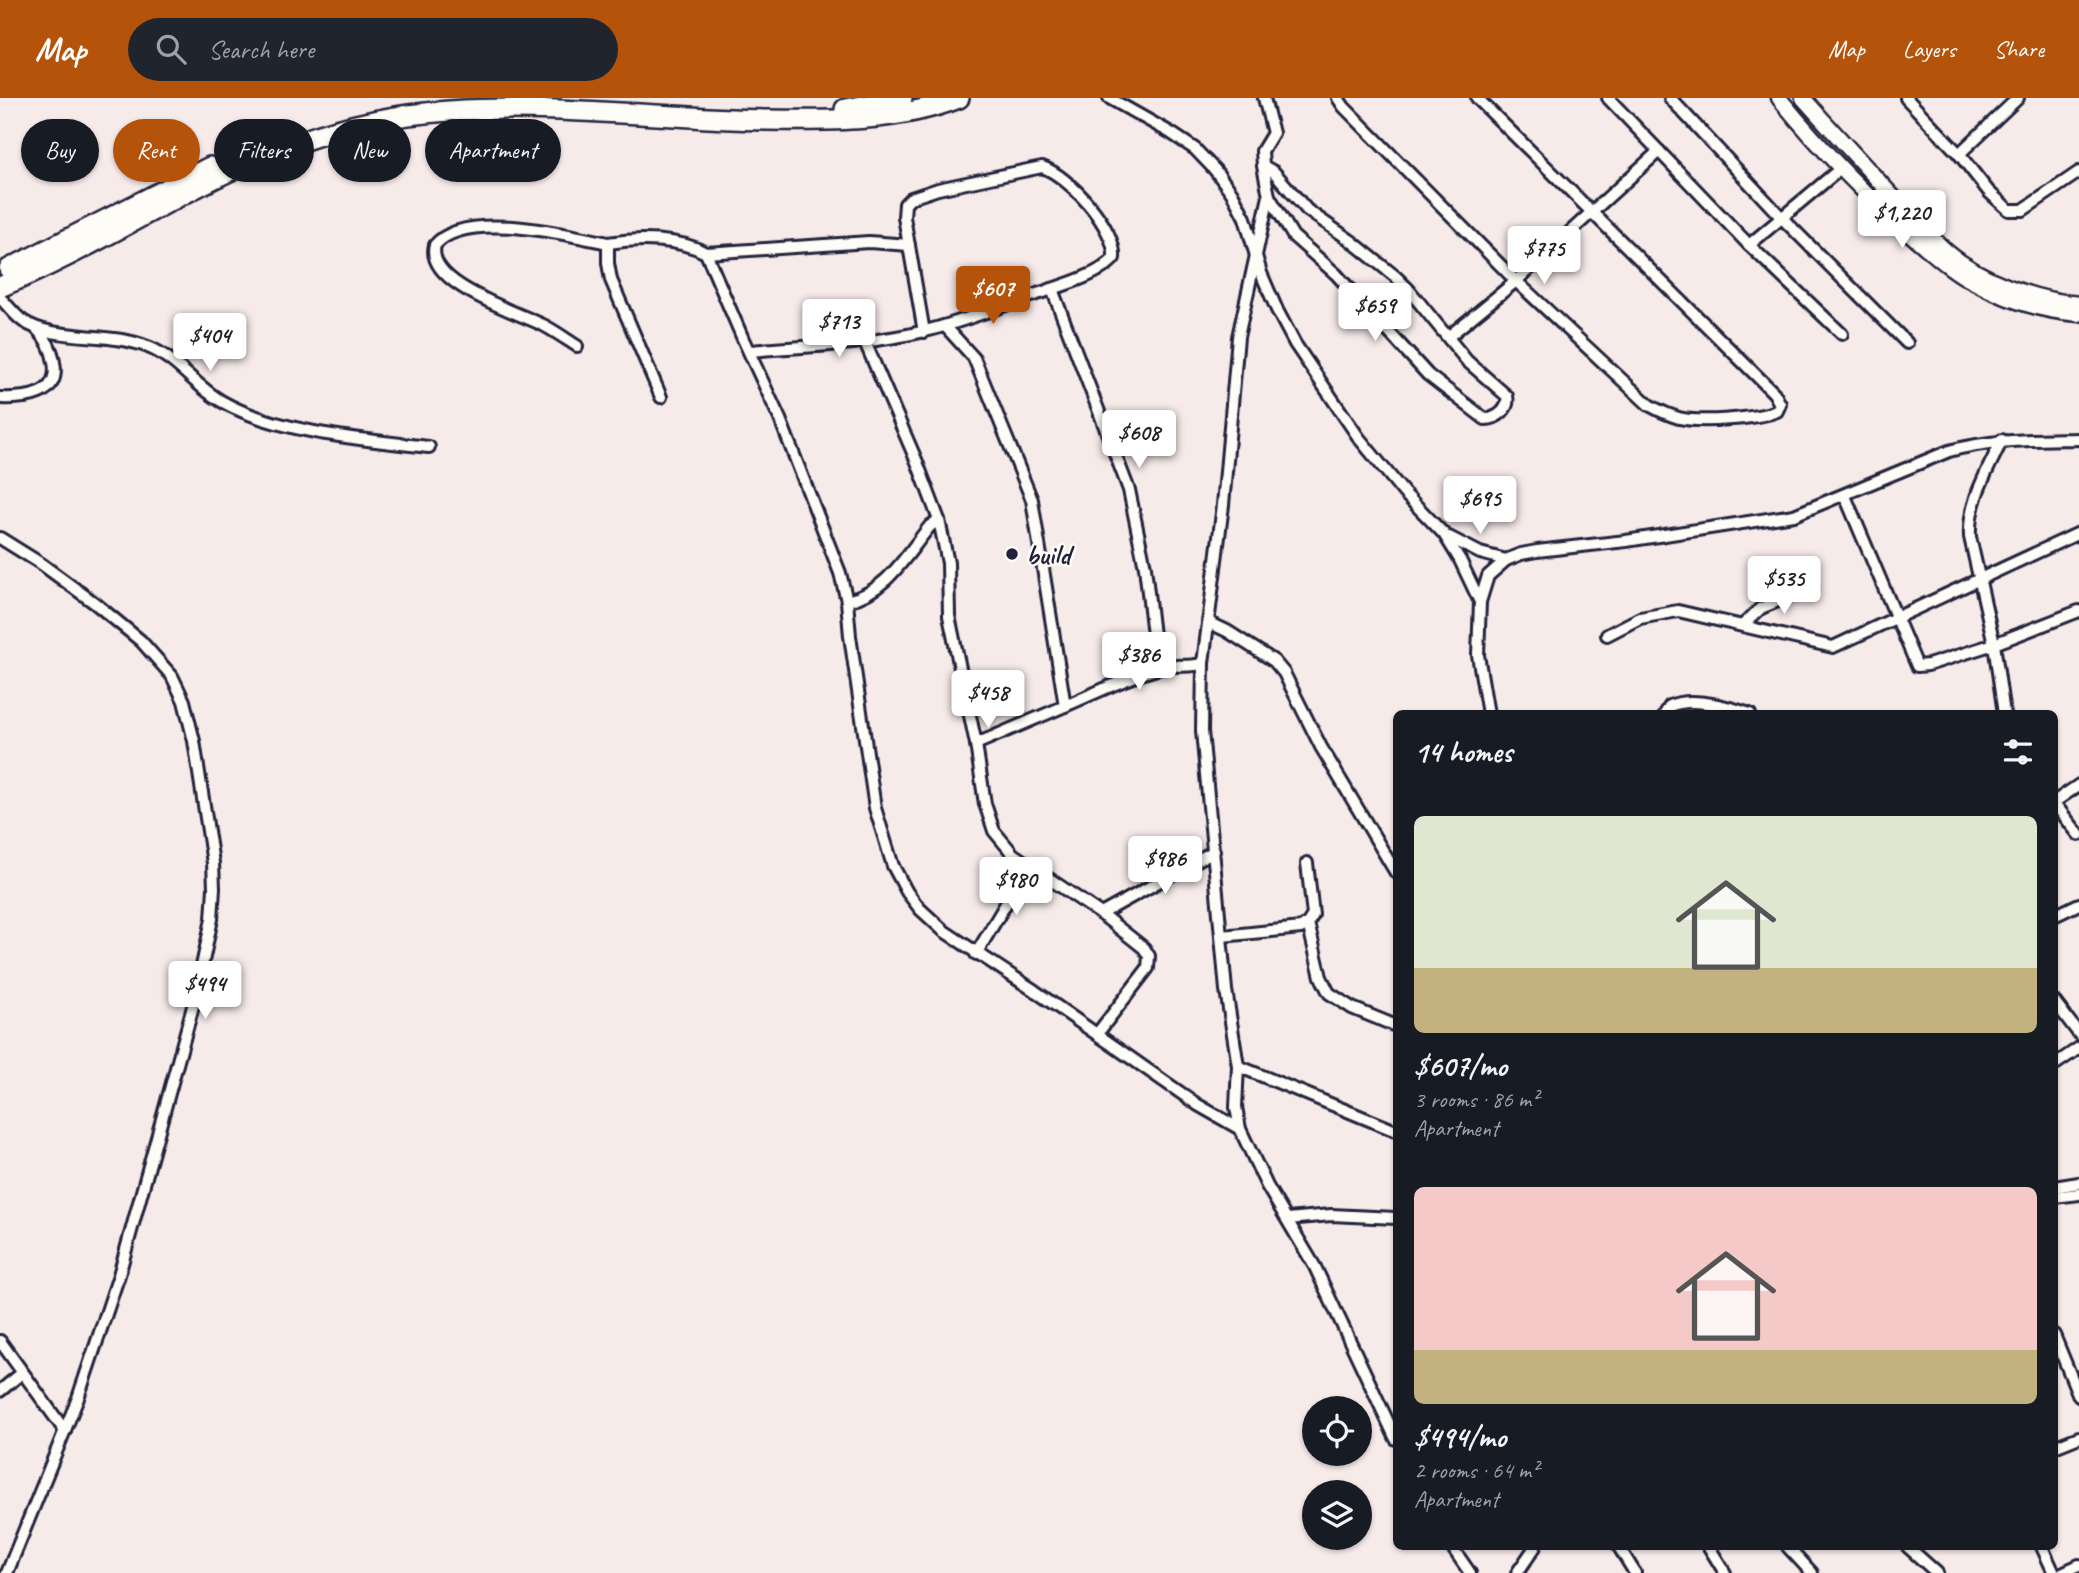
<!DOCTYPE html>
<meta charset="utf-8">
<style>
:root{--surface:#171b24;--page:#20242c;--text:#f1f3f6;--muted:#9ea1a6;--accent:#b45309}
body{margin:0;font-family:Caveat,sans-serif;background:var(--page);color:var(--text);height:100vh;display:flex;flex-direction:column;font-size:26px;white-space:nowrap}
*{box-sizing:border-box;margin:0}
p{font-size:23px;color:var(--muted)}
.icon{flex:none;width:38px;height:38px;fill:none;stroke:currentColor;stroke-width:2;stroke-linecap:round;stroke-linejoin:round}
.map{position:relative;flex:1;overflow:hidden}
.sheet{position:absolute;left:1393px;top:612px;width:665px;height:840px;display:flex;flex-direction:column;background:var(--surface);border-radius:10px;box-shadow:0 2px 5px #0004}
.sheet>*{flex:none}
.top-card{position:absolute;left:21px;top:21px;width:665px;height:63px;display:flex;gap:14px}
.fabs{position:absolute;left:1302px;top:1298px;display:grid;gap:14px}
.fabs a{display:grid;place-items:center;width:70px;height:70px;border-radius:50%;background:var(--surface);box-shadow:0 2px 5px #0004;font-size:35px}
.price{position:absolute;translate:-50% -60px;padding:0 16px;border-radius:7px;background:#fff;color:#222;font-size:23px;line-height:46px;filter:drop-shadow(0 2px 4px #0008)}
.price::after{content:'';position:absolute;left:50%;top:42px;width:21px;height:16px;margin-left:-10px;background:inherit;clip-path:polygon(0 0,100% 0,50% 100%)}
.price.on{background:var(--accent);color:#fff}
ul{padding:0;list-style:none}
li{display:grid;align-content:center;gap:14px;height:371px;padding:0 21px}
li span{display:grid;place-items:center;height:217px;border-radius:10px;color:#555}
li>.icon{margin-inline-start:auto}
span .icon{width:126px;height:126px;fill:#fffc;stroke-width:1}
li b{font-size:30px}
h2{display:flex;justify-content:space-between;align-items:center;height:84px;padding:0 21px;font-size:30px}
.chip{padding:0 24px;border-radius:32px;background:var(--surface);box-shadow:0 2px 5px #0004;font-size:24px;line-height:63px}
.chip.on{background:var(--accent);color:#fff}
header{display:flex;align-items:center;gap:42px;box-sizing:border-box;height:98px;padding:0 35px;background:var(--accent);color:#fff}
header strong{font-size:33px}
nav{display:flex;gap:38px;margin-inline-start:auto;font-size:24px}
.search{width:490px;height:63px;background:var(--page);display:flex;align-items:center;gap:18px;box-sizing:border-box;padding:0 24px;border-radius:38px;color:var(--muted);font-size:26px}
.map>svg:first-child{display:block}
</style>
<header>
<strong>Map</strong>
<div class="search"><svg class="icon" aria-label="search" viewBox="0 0 24 24"><circle cx="10" cy="10" r="6"/><path d="M15 15l6 6"/></svg>Search here</div>
<nav><a>Map</a><a>Layers</a><a>Share</a></nav>
</header>
<div class="map">
<svg width="2079" height="1475" viewBox="0 0 2079 1475">
<rect width="100%" height="100%" fill="#f7ebea"/>
<filter id="ink" filterUnits="userSpaceOnUse"><feTurbulence type="fractalNoise" baseFrequency=".0143" numOctaves="2"/><feDisplacementMap in="SourceGraphic" scale="14" xChannelSelector="R" yChannelSelector="G"/><feConvolveMatrix kernelMatrix="1 2 1 2 8 2 1 2 1" color-interpolation-filters="sRGB"/></filter>
<g filter="url(#ink)">
<g fill="none" stroke-linecap="round" stroke-linejoin="round">
<defs>
<g id="street">
<polyline points="1109,0 1171,35 1195,51 1215,72 1232,95 1245,120 1261,175 1277,212 1295,246 1359,340 1404,395 1444,436 1460,462 1480,504"/>
<path d="M 1338,0 L 1344,9 L 1516,183 L 1649,307 C 1658,312 1668,317 1679,320 C 1700,325 1756,321 1777,313 L 1780,306 L 1774,295 L 1477,0"/>
<polyline points="1608,0 1749,147 1842,236"/>
<polyline points="1670,0 1781,119 1907,245"/>
<polyline points="1906,0 1959,56 1989,94 2009,112 2023,112 2079,74"/>
<polyline points="1959,56 2018,0"/>
<path d="M 1263,68 L 1269,98 L 1293,138 L 1336,176 L 1428,277 L 1485,321 C 1497,321 1510,311 1507,298 L 1467,263 L 1409,192 L 1396,179 L 1350,142 L 1307,112 L 1274,74 L 1263,68 L 1262,53 L 1273,35 L 1264,0"/>
<polyline points="1269,98 1238,239 1223,407 1203,565 1202,633 1226,892 1238,968 1236,1009 1240,1031 1267,1088 1315,1169 1396,1341"/>
<polyline points="1749,147 1840,71"/>
<polyline points="706,155 743,241 780,321 840,475 847,503 850,538 875,710 893,768 907,794 920,811 944,833 1035,893 1198,1007 1240,1031"/>
<polyline points="1052,191 1129,392 1145,469 1157,571"/>
<path d="M 0,200 C 8,207 14,217 23,223 C 54,244 110,233 148,249 C 176,260 195,288 221,303 C 277,335 365,342 429,349"/>
<polyline points="945,228 974,260 1032,402 1065,608 976,646"/>
<polyline points="1448,239 1516,183 1659,53"/>
<polyline points="865,244 917,364 939,422 948,465 949,518 976,646 985,706 994,733 1013,756 1101,816 1144,850 1149,858 1148,870 1097,936"/>
<path d="M 577,248 C 566,241 556,234 545,228 C 518,214 424,186 435,147 C 465,111 568,137 608,145"/>
<path d="M 749,253 C 807,248 868,247 925,233 C 963,224 1000,208 1037,196 C 1058,189 1101,177 1114,160 C 1117,131 1068,77 1042,69 L 938,91 L 911,100 L 905,106 L 904,119 L 924,234"/>
<path d="M 661,299 L 611,182 L 608,165 L 608,145 C 638,140 679,140 706,155 L 869,144 L 909,147"/>
<path d="M 0,300 C 25,301 61,298 54,264 C 52,250 46,240 36,230"/>
<path d="M 2002,342 C 1987,374 1968,404 1970,439 L 1994,546 L 2004,616"/>
<polyline points="1845,398 1917,568 1928,567 1994,546 2079,513"/>
<polyline points="1449,439 1480,455 1506,462"/>
<polyline points="0,440 40,465 96,506 141,543 172,578 184,603 194,643 213,765 214,790 212,821 195,901 119,1177 78,1300 7,1475"/>
<path d="M 847,503 C 887,494 906,457 930,428 L 939,422"/>
<polyline points="1208,524 1227,533 1274,563 1284,575 1321,649 1396,775"/>
<polyline points="1743,527 1761,510 1812,489"/>
<polyline points="1607,537 1640,520 1678,513 1833,549 2079,435"/>
<path d="M 1065,608 C 1098,594 1131,577 1165,569 C 1178,566 1192,570 1203,565"/>
<path d="M 1488,616 L 1478,557 L 1480,504 L 1488,478 L 1506,462 L 1521,456 L 1537,453 L 1626,443 L 1794,417 L 1949,353 C 1992,341 2035,342 2079,341"/>
<path d="M 1665,616 L 1670,608 C 1691,598 1729,609 1750,616"/>
<polyline points="2054,704 2079,687"/>
<polyline points="2054,705 2079,737"/>
<polyline points="1101,816 1214,753"/>
<polyline points="2054,818 2079,806"/>
<polyline points="1308,825 1321,879 1329,895 1352,910 1396,928"/>
<polyline points="1222,838 1301,830 1308,825 1313,817 1307,765"/>
<polyline points="976,856 1029,767"/>
<polyline points="2054,903 2079,936"/>
<polyline points="2054,967 2079,950"/>
<polyline points="1238,968 1396,1033"/>
<polyline points="2054,1089 2079,1085"/>
<polyline points="2054,1099 2079,1096"/>
<polyline points="1288,1121 1331,1117 1396,1120"/>
<polyline points="2054,1237 2079,1298"/>
<polyline points="0,1243 65,1333"/>
<polyline points="0,1293 22,1275"/>
<polyline points="2054,1349 2079,1339"/>
<polyline points="1452,1449 1470,1475"/>
<polyline points="1619,1449 1635,1475"/>
<polyline points="1709,1449 1725,1475"/>
<polyline points="1788,1449 1812,1475"/>
<polyline points="1908,1449 1937,1475"/>
<polyline points="2042,1449 2054,1475"/>
<polyline points="1517,1475 1535,1449"/>
<polyline points="2062,1475 2079,1467"/>
</g>
<g id="secondary">
<path d="M 1779,0 C 1821,51 1866,99 1917,142 C 1934,156 1952,173 1972,183 C 2004,201 2042,213 2079,216"/>
<path d="M 1803,0 C 1827,27 1851,53 1875,79 C 1898,104 1921,130 1946,153 C 1980,182 2034,202 2079,206"/>
</g>
<g id="highway">
<polyline points="845,11 902,0"/>
<polyline points="9,171 210,69"/>
<path d="M 0,189 C 103,147 195,80 299,44 C 347,27 399,16 449,13 C 555,6 661,20 766,22 C 831,23 897,24 959,0"/>
</g>
</defs>
<use href="#street" stroke="#22223b" stroke-width="16"/>
<use href="#secondary" stroke="#22223b" stroke-width="19"/>
<use href="#highway" stroke="#22223b" stroke-width="24"/>
<use href="#street" stroke="#fdfcf7" stroke-width="10"/>
<use href="#secondary" stroke="#fdfcf7" stroke-width="14"/>
<use href="#highway" stroke="#fdfcf7" stroke-width="19"/>
</g>
</g>
<circle fill="#22223b" stroke="#fdfcf7" stroke-width="2.5" cx="1012" cy="456" r="7"/>
<g text-anchor="middle" dominant-baseline="central" stroke-width="5" stroke-linejoin="round" paint-order="stroke">
<g font-size="28" font-weight="bold" fill="#22223b" stroke="#fdfcf7" text-anchor="start">
<text x="1026" y="456">build</text>
</g>
</g>
</svg>
<div class="fabs">
<a><svg class="icon" aria-label="locate" viewBox="0 0 24 24"><circle cx="12" cy="12" r="6"/><path d="M12 2v4M12 18v4M2 12h4M18 12h4"/></svg></a>
<a><svg class="icon" aria-label="layers" viewBox="0 0 24 24"><path d="M12 4l9 5-9 5-9-5zM3 14l9 5 9-5"/></svg></a>
</div>
<b class="price" style="left:1902px;top:152px">$1,220</b>
<b class="price" style="left:1544px;top:188px">$775</b>
<b class="price on" style="left:993px;top:228px">$607</b>
<b class="price" style="left:1375px;top:245px">$659</b>
<b class="price" style="left:839px;top:261px">$713</b>
<b class="price" style="left:210px;top:275px">$404</b>
<b class="price" style="left:1139px;top:372px">$608</b>
<b class="price" style="left:1480px;top:438px">$695</b>
<b class="price" style="left:1784px;top:518px">$535</b>
<b class="price" style="left:1139px;top:594px">$386</b>
<b class="price" style="left:988px;top:632px">$458</b>
<b class="price" style="left:1165px;top:798px">$986</b>
<b class="price" style="left:1016px;top:819px">$980</b>
<b class="price" style="left:205px;top:923px">$494</b>
<div class="top-card">
<a class="chip">Buy</a>
<a class="chip on">Rent</a>
<a class="chip">Filters</a>
<a class="chip">New</a>
<a class="chip">Apartment</a>
</div>
<section class="sheet">
<h2>14 homes<svg class="icon" aria-label="filters" viewBox="0 0 24 24"><path d="M4 7h16M4 17h16"/><circle cx="9" cy="7" r="2"/><circle cx="15" cy="17" r="2"/></svg></h2>
<ul>
<li><span style="background:linear-gradient(#dfe7d0 70%,#c2b280 0)"><svg class="icon" aria-label="home" viewBox="0 0 24 24"><path d="M3 11l9-7 9 7M6 9v11h12V9"/></svg></span><div><b>$607/mo</b><p>3 rooms · 86 m²</p><p>Apartment</p></div></li>
<li><span style="background:linear-gradient(#f6c9c9 75%,#c2b280 0)"><svg class="icon" aria-label="home" viewBox="0 0 24 24"><path d="M3 11l9-7 9 7M6 9v11h12V9"/></svg></span><div><b>$494/mo</b><p>2 rooms · 64 m²</p><p>Apartment</p></div></li>
</ul>
</section>
</div>
